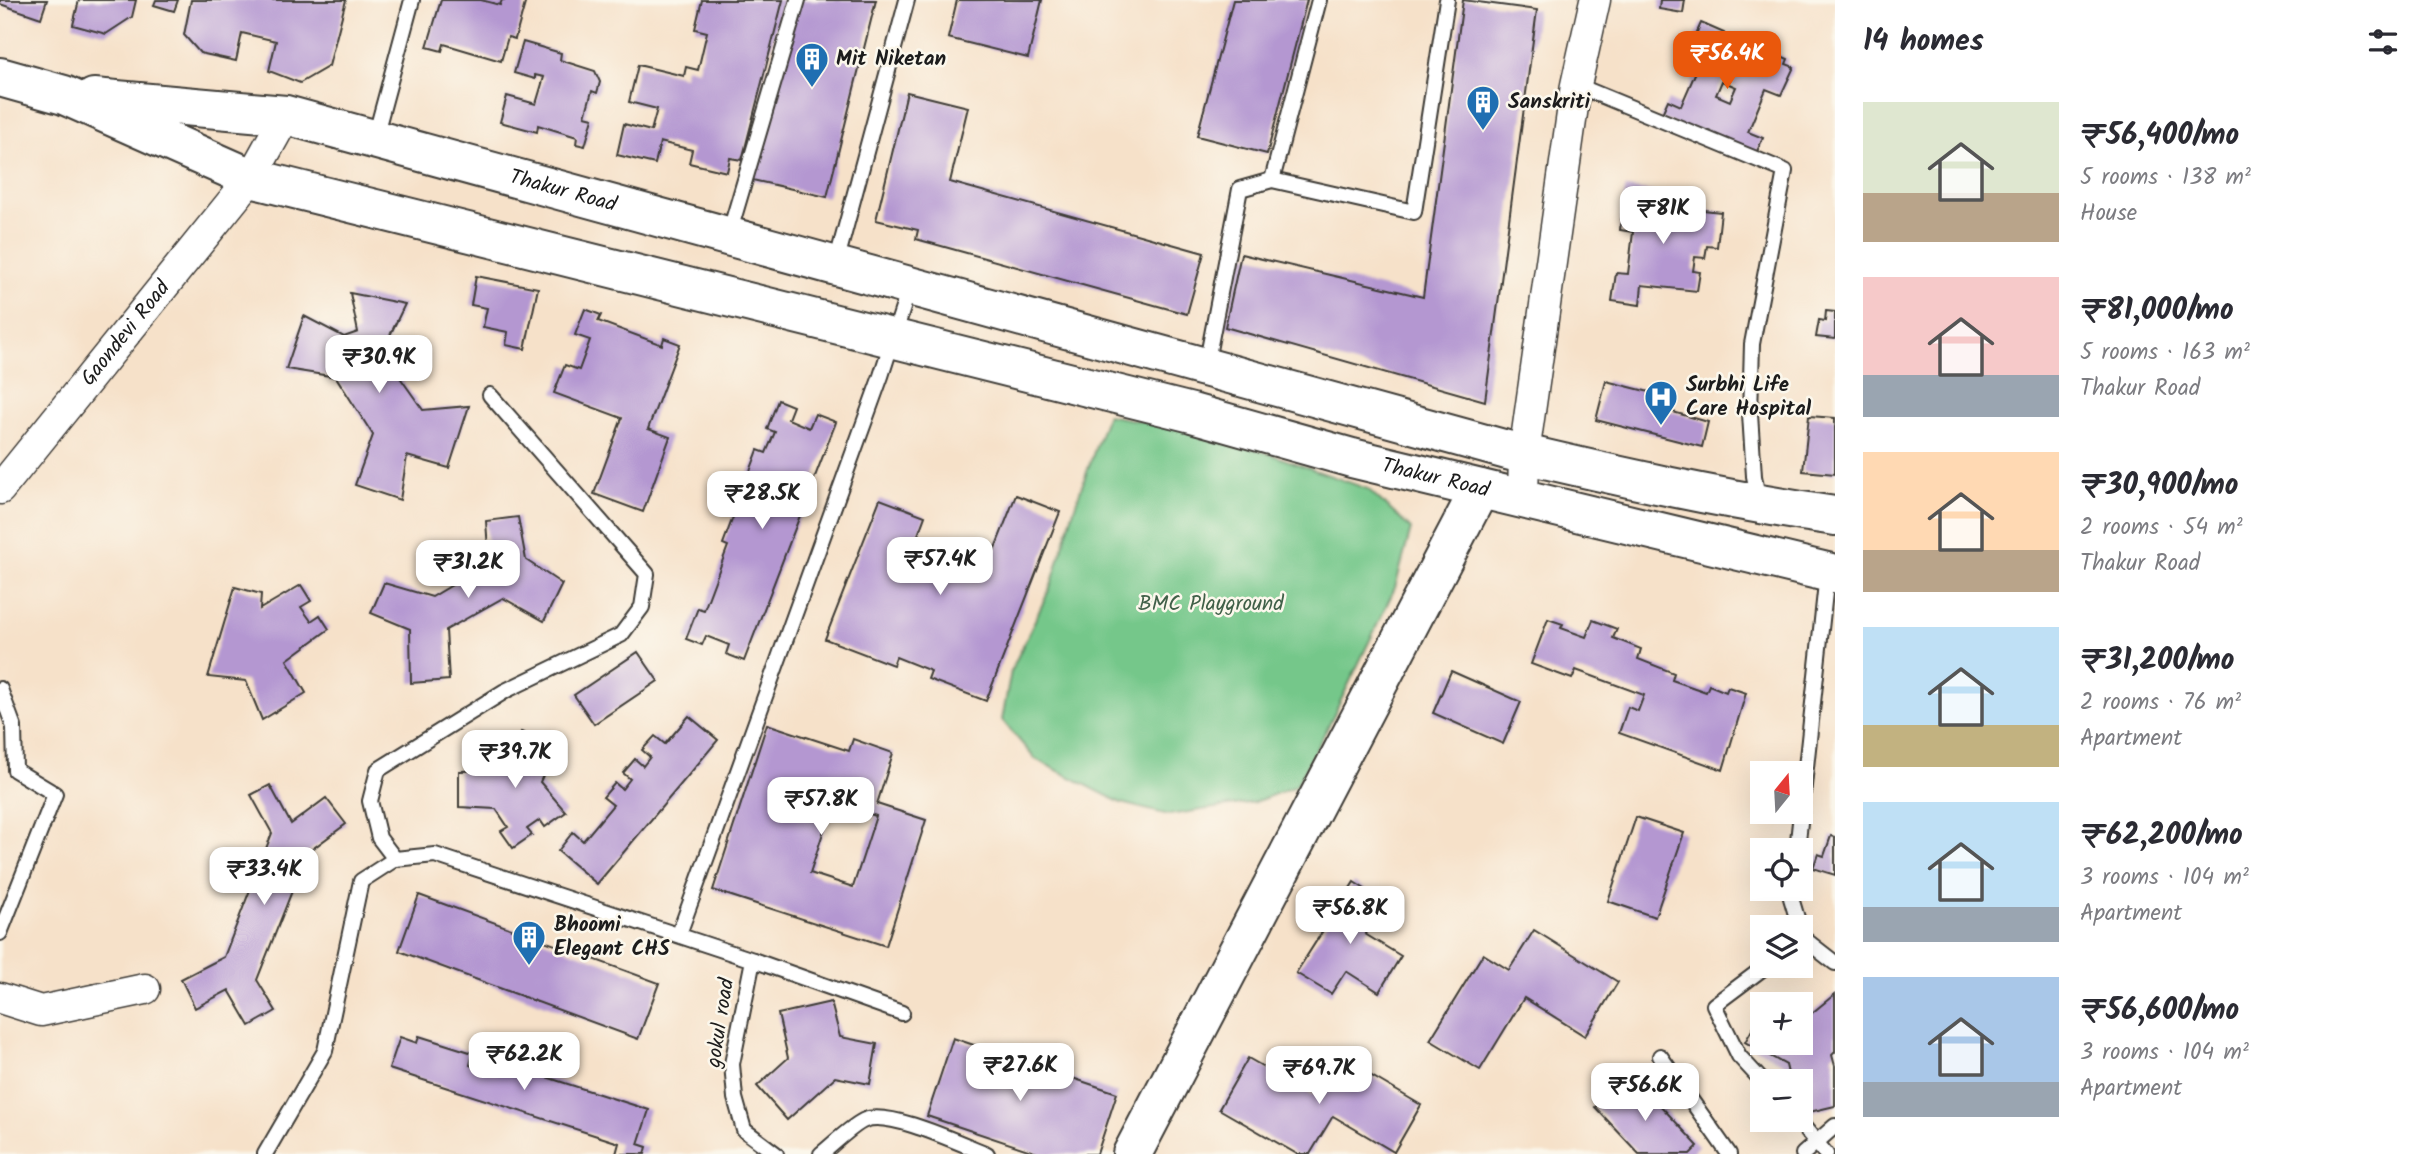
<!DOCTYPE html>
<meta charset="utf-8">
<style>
:root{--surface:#fff;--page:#f7f7f7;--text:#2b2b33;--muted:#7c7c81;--accent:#ea580c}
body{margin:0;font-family:Kalam,sans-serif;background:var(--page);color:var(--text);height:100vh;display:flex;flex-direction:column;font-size:26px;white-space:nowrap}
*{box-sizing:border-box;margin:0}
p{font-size:23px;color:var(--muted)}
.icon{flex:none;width:38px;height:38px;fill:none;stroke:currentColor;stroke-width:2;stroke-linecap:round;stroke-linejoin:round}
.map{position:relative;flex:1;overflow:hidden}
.sheet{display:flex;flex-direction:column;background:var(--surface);width:595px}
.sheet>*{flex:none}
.needle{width:46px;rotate:18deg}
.tools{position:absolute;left:1750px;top:761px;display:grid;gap:14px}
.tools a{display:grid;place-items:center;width:63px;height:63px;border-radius:0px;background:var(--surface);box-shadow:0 7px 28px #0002;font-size:35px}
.price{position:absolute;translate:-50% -60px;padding:0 16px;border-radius:14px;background:#fff;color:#222;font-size:23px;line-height:46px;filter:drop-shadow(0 2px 4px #0008)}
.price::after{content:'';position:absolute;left:50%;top:42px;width:21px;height:16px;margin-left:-10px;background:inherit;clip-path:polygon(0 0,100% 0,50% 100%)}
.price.current{background:var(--accent);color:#fff}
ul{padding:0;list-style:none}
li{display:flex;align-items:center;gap:21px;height:175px;padding:0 28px}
li span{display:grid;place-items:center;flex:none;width:196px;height:140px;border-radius:0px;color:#555}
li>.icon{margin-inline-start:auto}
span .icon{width:84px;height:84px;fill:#fffc;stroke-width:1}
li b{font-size:30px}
h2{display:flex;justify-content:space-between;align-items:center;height:84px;padding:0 28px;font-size:30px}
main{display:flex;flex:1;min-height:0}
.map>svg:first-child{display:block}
</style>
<main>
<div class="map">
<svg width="1835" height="1154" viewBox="0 0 1835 1154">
<rect width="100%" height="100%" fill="#fbf7ec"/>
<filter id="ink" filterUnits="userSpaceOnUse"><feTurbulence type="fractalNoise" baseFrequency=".0143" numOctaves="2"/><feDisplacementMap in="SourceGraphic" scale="14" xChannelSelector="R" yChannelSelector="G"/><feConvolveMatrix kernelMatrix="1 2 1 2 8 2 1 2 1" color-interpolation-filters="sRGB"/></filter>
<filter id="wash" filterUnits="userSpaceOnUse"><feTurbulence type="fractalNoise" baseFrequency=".00686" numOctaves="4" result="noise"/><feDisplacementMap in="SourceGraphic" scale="28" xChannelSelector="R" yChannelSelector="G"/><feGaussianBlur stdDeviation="1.57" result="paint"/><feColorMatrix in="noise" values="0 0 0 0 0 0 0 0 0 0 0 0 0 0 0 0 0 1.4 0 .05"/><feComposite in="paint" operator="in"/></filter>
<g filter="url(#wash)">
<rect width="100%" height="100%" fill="#f6e1c9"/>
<polygon fill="#75c78a" stroke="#487253" stroke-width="2" points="1107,415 1192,430 1267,453 1368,489 1411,529 1395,588 1330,723 1296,786 1255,802 1169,815 1121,803 1035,759 1002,720 1011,671 1051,586 1075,506"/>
<g id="blocks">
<g fill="#b497d1" fill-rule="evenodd">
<polygon points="0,0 47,0 41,18 0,4"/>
<polygon points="79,0 136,0 132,17 106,34 73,25"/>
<polygon points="156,0 178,0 174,11 154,5"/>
<polygon points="191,0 346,0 329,66 300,83 269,71 276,41 242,33 236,61 200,53 184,35"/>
<polygon points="441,0 481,0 500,5 502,0 526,0 515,39 508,37 501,61 444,44 442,51 427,47"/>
<polygon points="702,0 783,0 742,160 730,158 727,172 689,163 692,150 660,142 655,164 617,155 624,124 651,131 657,109 629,102 638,65 684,76 686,67 698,70 707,32 695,29"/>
<polygon points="798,0 876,0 827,197 744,178"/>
<polygon points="957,0 1042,0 1028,58 948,38"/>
<polygon points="1233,0 1307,0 1267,154 1197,136"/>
<polygon points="1463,0 1537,10 1485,401 1225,327 1241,254 1423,297"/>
<polygon points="1660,0 1685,0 1683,13 1659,9"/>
<path d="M 1701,23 L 1724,33 L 1720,42 L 1731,47 L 1735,40 L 1758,50 L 1755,55 L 1766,60 L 1770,51 L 1788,59 L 1786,64 L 1794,67 L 1781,95 L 1766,89 L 1748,132 L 1763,138 L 1754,158 L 1660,118 L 1668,100 L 1681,106 L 1701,60 L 1687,54 ZM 1722,81 L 1736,87 L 1730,101 L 1716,95 Z"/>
<polygon points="523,42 561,53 560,60 595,71 600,82 597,93 592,91 585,116 593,118 585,146 576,144 577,137 538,125 537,132 500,122 507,96 536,104 544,77 535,75 535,79 514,73"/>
<polygon points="907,92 968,107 950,182 1204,253 1187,314 916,239 918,230 876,220"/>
<polygon points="1625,188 1654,192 1652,213 1675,216 1676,207 1721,212 1717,247 1707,246 1705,258 1695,257 1693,271 1700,272 1697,291 1642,285 1640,305 1612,301 1616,273 1628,274 1633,232 1620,230"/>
<polygon points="476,276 538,288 525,349 506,345 508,332 483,327 487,308 471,305"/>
<polygon points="350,293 405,304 382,352 423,410 469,406 449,468 407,456 400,500 355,485 373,435 336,377 286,369 304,316 344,337 358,332"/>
<polygon points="585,309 601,315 598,321 662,345 664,338 680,344 648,429 670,437 643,512 594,494 622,418 554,393 565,365 579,370 590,340 575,335"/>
<polygon points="1826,311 1835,312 1835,339 1816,337 1819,320 1825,321"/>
<polygon points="1606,381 1669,397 1666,410 1708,422 1702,447 1596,420"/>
<polygon points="778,400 793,406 788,419 809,428 815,414 836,422 744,661 726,654 729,645 706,636 702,645 686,639 698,608 704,610 728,546 723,544 758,450 766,453 775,432 767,429"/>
<polygon points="1809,416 1835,418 1835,474 1803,471"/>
<polygon points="1016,495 1060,512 986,701 928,679 931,671 896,657 893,665 825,639 880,499 925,516 915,543 986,571"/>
<polygon points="518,517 526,560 562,584 544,621 503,598 446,630 449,680 411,683 410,629 371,613 384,583 432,597 489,563 486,521"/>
<polygon points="301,585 311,601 301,607 311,621 320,615 329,629 287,660 306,693 262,720 246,681 208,677 235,587 261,594 260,609"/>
<polygon points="1548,619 1563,624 1561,628 1586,637 1593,620 1617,629 1613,638 1641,649 1638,659 1674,673 1672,680 1706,692 1709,685 1726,692 1728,687 1746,693 1723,770 1619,733 1628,707 1638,711 1644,695 1576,670 1572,679 1531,664"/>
<polygon points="638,652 658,681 594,724 574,695"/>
<polygon points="1451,671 1521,702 1503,744 1433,713"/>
<polygon points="689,716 718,740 597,884 558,851 573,832 583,841 613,805 603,797 615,783 622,789 630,779 623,773 635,759 643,766 650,757 642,750 655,736 665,744"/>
<path d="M 767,724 L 849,751 L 853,739 L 893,753 L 877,804 L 926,820 L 886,946 L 713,890 ZM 833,802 L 876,816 L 853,887 L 810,873 Z"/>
<polygon points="521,732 556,746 540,782 566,812 545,827 540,820 527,829 532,835 513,848 501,831 508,827 496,809 459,807 459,771 505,770"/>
<polygon points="270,785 291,824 326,798 346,824 307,853 257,980 276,1011 250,1026 229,990 195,1008 181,979 224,957 272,833 251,795"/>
<polygon points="1636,817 1684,833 1655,917 1608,901"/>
<polygon points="1831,836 1835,837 1835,875 1813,868 1818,854 1824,856"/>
<polygon points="1354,882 1385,902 1365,934 1401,956 1379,992 1346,971 1331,994 1296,973"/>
<polygon points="419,895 659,983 638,1039 399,951"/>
<polygon points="1534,930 1618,982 1585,1036 1524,998 1480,1070 1430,1040 1483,954 1509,970"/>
<polygon points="1835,994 1835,1052 1832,1055 1835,1066 1835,1106 1801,1114 1801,1082 1790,1082 1786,1065 1745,1042 1762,1012 1762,1043 1801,1043 1801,1014 1807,1017"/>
<polygon points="831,1002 840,1037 877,1044 870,1084 835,1077 787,1120 757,1086 788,1058 778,1014"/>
<polygon points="419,1036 473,1053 470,1065 495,1074 499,1062 649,1110 638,1144 647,1147 645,1154 616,1154 619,1143 389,1069 400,1037 417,1043"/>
<polygon points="953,1038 1117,1093 1097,1154 1040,1154 927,1116"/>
<polygon points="1336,1055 1421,1105 1394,1152 1333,1116 1310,1154 1297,1154 1219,1109 1248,1058 1313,1095"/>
<polygon points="1633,1076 1698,1146 1690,1154 1639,1154 1595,1107 1612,1092 1621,1101 1632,1090 1626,1083"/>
</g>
</g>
</g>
<g filter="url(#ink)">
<use href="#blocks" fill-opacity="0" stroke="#3d3a36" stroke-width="2"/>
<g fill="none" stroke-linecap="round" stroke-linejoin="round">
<defs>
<g id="lane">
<polyline points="1576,85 1785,171 1752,344 1750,414 1754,476 1759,503"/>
<polyline points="375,137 412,0"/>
<polyline points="1272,180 1319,0"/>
<polyline points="729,234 798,0"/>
<polyline points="836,263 907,0"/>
<polyline points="1206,366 1240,189 1272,180 1414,212 1447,0"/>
<polyline points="0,689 14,727 15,770 55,794 0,933"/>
<polyline points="1797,850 1827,574"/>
<polyline points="395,859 379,838 370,801 378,770 505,691 621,635 642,607 647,574 490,395"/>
<polyline points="1792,889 1791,898 1800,928"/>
<polyline points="1801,930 1803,938 1835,963"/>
<polyline points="679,934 881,376 909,289"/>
<polyline points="753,960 902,1013"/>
<polyline points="1660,1056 1729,1154"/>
<polyline points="1763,1082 1739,1056 1714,1005 1766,966"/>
<polyline points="1798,1120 1826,1154"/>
<polyline points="265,1154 325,1051 361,881 395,859 435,855 753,960 732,1064 735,1098 744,1130 776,1154"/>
<path d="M 821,1154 C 831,1146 855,1123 865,1120 C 890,1110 961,1144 987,1154"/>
<polyline points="1803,1154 1835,1126"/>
</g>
<g id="street">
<path id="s1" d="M 0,489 L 251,178 L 286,115"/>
<polyline points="1523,500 1524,454 1576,85 1595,0"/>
<polyline points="0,998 41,1011 145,989"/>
</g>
<g id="secondary">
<path id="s2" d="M 0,77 L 64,95 L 251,178 L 1192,413 L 1352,458 L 1835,574"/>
<path id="s3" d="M 94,98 L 286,115 L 1507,450 C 1616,476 1724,500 1835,516"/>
<polyline points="1132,1154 1480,489"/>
</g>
</defs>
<use href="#lane" stroke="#3d3a36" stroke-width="18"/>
<use href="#street" stroke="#3d3a36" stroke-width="33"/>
<use href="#secondary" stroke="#3d3a36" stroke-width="42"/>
<use href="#lane" stroke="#fff" stroke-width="14"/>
<use href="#street" stroke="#fff" stroke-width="30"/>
<use href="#secondary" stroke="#fff" stroke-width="38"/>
</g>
</g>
<defs>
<symbol id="building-pin" viewBox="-11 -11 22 30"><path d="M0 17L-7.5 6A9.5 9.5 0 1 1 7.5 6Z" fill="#1f6fb2" stroke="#fbf7ec"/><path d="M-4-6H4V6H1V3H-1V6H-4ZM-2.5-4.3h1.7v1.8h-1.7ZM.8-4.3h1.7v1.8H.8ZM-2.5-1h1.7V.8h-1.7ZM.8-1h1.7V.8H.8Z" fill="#fff"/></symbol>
<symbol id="hospital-pin" viewBox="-11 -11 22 30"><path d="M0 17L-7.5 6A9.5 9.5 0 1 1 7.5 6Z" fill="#1f6fb2" stroke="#fbf7ec"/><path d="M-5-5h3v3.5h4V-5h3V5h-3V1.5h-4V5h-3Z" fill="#fff"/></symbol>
</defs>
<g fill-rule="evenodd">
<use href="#building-pin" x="793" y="40" width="38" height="52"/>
<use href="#building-pin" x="1464" y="83" width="38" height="52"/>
<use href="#hospital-pin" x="1642" y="378" width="38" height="52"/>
<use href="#building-pin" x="510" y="918" width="38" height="52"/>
</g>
<g text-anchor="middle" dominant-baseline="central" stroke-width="5" stroke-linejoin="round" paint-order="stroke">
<g font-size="21" font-weight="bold" fill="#1c1c1c" stroke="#fbf7ec" text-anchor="start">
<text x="836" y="59">Mit Niketan</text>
<text x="1508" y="102">Sanskriti</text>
<text x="1686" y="385">Surbhi Life<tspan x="1686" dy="24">Care Hospital</tspan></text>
<text x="554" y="925">Bhoomi<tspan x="554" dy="24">Elegant CHS</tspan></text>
</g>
<g font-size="21" fill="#1c1c1c" stroke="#fbf7ec">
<text stroke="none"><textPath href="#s3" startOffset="480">Thakur Road</textPath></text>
<text stroke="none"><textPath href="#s1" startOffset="200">Gaondevi Road</textPath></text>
<text stroke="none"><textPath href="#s2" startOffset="1493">Thakur Road</textPath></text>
<text transform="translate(721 1023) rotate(-81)">gokul road</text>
</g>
<g font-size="21" fill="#406048" stroke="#fbf7ec">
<text x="1211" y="604">BMC Playground</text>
</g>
</g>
</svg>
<div class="tools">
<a><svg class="needle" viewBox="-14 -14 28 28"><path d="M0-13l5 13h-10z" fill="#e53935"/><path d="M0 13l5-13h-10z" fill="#7c7c81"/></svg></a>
<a><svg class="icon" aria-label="locate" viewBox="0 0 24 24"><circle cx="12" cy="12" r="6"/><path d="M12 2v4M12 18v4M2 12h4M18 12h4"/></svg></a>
<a><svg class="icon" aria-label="layers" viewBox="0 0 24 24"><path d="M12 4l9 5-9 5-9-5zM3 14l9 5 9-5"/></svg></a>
<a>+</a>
<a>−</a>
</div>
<b class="price current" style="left:1727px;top:91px">₹56.4K</b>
<b class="price" style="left:1663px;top:246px">₹81K</b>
<b class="price" style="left:379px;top:395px">₹30.9K</b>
<b class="price" style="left:762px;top:531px">₹28.5K</b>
<b class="price" style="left:940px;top:597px">₹57.4K</b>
<b class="price" style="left:468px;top:600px">₹31.2K</b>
<b class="price" style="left:515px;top:790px">₹39.7K</b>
<b class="price" style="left:821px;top:837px">₹57.8K</b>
<b class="price" style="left:264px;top:907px">₹33.4K</b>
<b class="price" style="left:1350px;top:946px">₹56.8K</b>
<b class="price" style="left:524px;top:1092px">₹62.2K</b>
<b class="price" style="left:1020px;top:1103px">₹27.6K</b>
<b class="price" style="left:1319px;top:1106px">₹69.7K</b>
<b class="price" style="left:1645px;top:1123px">₹56.6K</b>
</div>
<section class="sheet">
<h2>14 homes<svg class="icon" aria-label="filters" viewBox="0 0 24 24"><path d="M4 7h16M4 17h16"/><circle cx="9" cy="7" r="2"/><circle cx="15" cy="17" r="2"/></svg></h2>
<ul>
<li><span style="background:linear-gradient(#dfe7d0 65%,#b9a48a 0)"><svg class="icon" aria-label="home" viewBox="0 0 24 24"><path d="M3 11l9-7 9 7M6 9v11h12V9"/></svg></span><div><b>₹56,400/mo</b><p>5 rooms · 138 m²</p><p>House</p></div></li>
<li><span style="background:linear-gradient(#f6c9c9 70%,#9aa5b1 0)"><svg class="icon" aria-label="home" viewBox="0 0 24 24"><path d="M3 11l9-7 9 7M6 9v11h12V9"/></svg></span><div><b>₹81,000/mo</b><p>5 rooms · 163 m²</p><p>Thakur Road</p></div></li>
<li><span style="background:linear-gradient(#ffd9b3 70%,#b9a48a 0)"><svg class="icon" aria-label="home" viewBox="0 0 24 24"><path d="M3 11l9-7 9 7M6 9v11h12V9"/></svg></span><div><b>₹30,900/mo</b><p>2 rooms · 54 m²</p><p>Thakur Road</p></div></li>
<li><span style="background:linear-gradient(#bfe0f5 70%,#c2b280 0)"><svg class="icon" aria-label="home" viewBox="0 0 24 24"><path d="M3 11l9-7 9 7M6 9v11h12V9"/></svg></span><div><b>₹31,200/mo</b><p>2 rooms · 76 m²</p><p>Apartment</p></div></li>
<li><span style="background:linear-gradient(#bfe0f5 75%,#9aa5b1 0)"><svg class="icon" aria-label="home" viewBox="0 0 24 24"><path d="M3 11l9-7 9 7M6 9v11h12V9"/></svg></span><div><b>₹62,200/mo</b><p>3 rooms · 104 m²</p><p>Apartment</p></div></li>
<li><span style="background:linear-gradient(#a9c7e8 75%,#9aa5b1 0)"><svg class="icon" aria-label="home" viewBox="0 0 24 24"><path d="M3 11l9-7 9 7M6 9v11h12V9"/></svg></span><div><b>₹56,600/mo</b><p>3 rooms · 104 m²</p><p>Apartment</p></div></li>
</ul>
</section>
</main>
